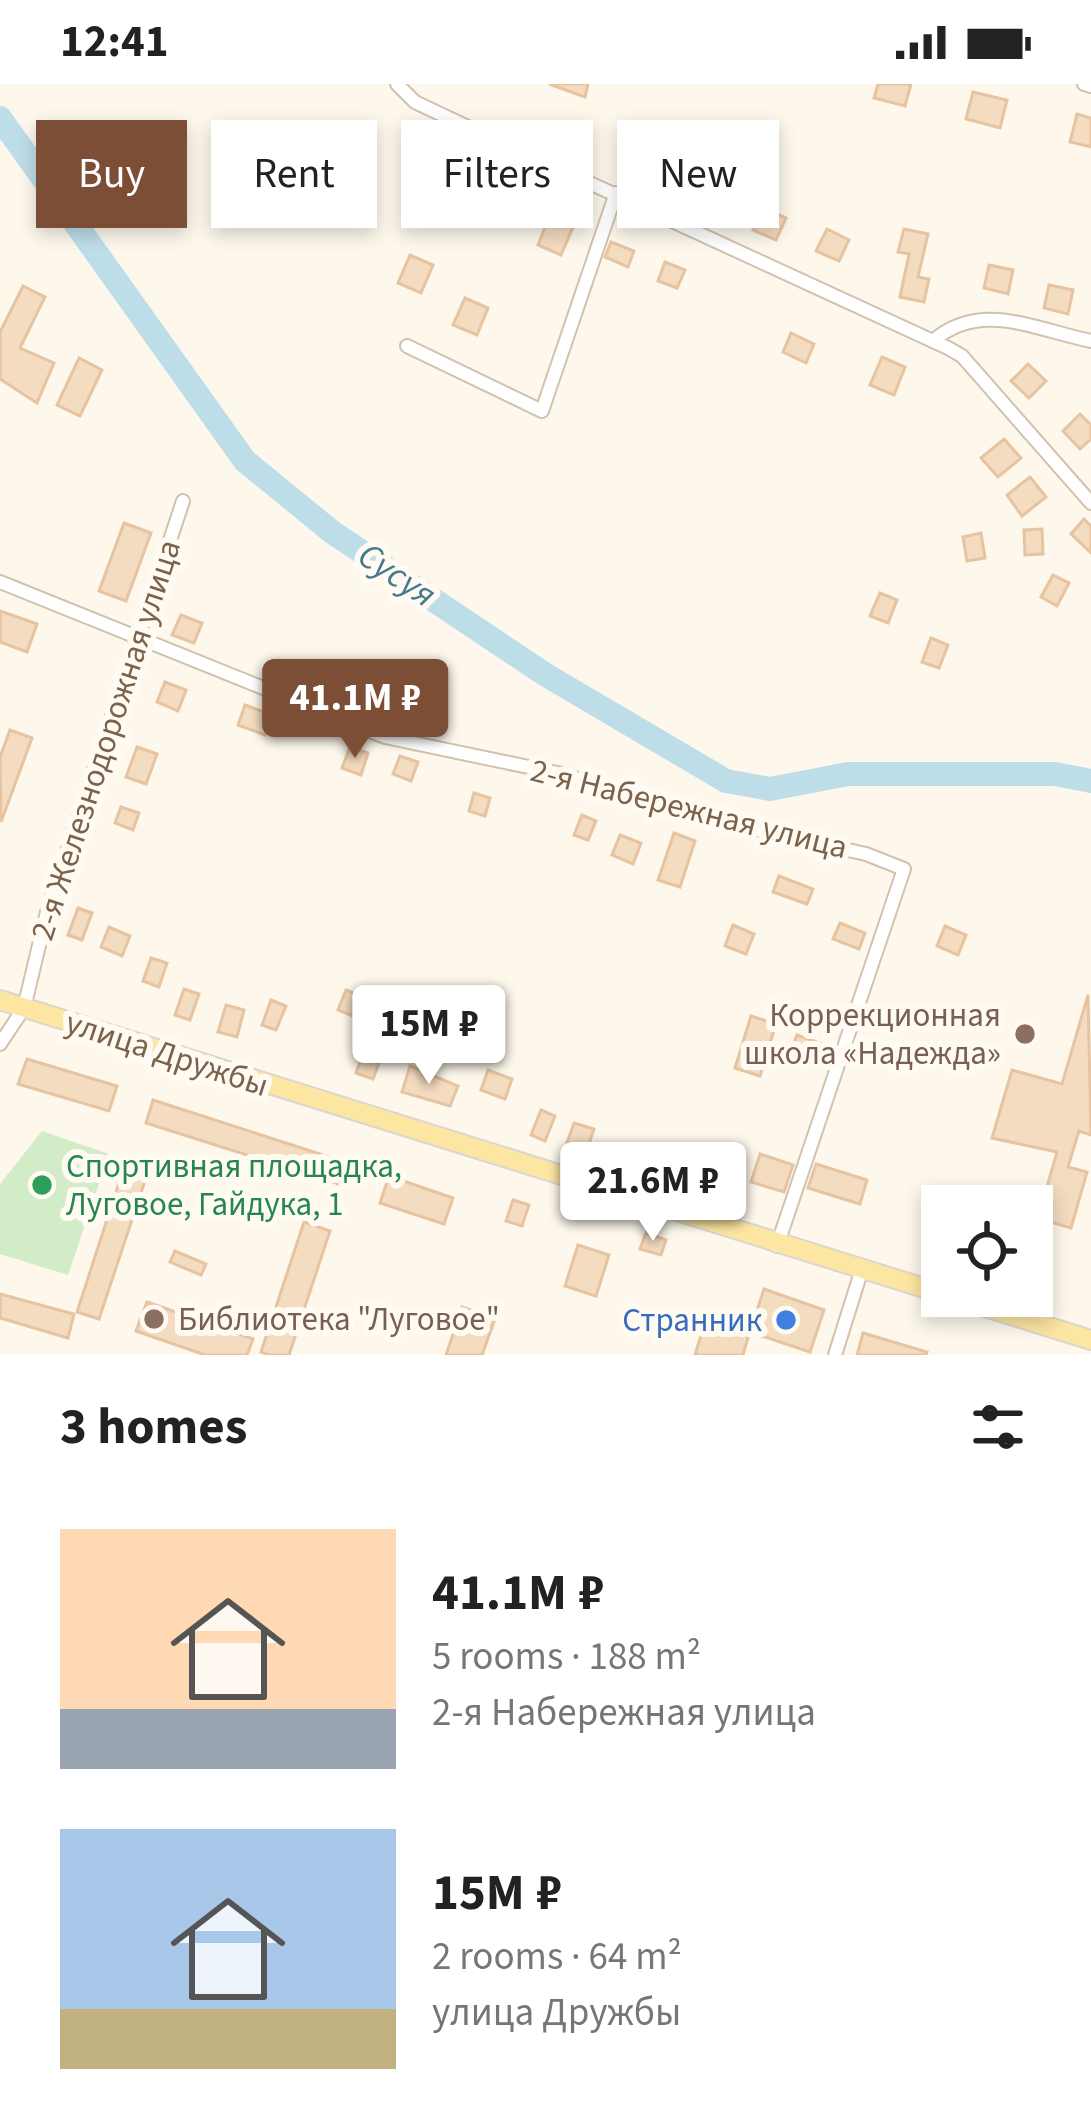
<!DOCTYPE html>
<meta charset="utf-8">
<style>
:root{--surface:#fff;--page:#f6f6f6;--text:#222;--muted:#767676;--accent:#7c4e35}
body{margin:0;font-family:"Source Sans 3",sans-serif;background:var(--page);color:var(--text);height:100vh;display:flex;flex-direction:column;font-size:45px;white-space:nowrap}
*{box-sizing:border-box;margin:0}
p{font-size:39px;color:var(--muted)}
.icon{flex:none;width:66px;height:66px;fill:none;stroke:currentColor;stroke-width:2;stroke-linecap:round;stroke-linejoin:round}
.map{position:relative;height:1271px;overflow:hidden}
.sheet{display:flex;flex-direction:column;background:var(--surface);flex:1}
.sheet>*{flex:none}
.banner{position:absolute;left:36px;top:36px;width:1020px;height:108px;display:flex;gap:24px}
.controls{position:absolute;left:921px;top:1101px;display:grid;gap:24px}
.controls a{display:grid;place-items:center;width:132px;height:132px;border-radius:0px;background:var(--surface);box-shadow:0 6px 18px #0003;font-size:60px}
.price{position:absolute;translate:-50% -102px;padding:0 27px;border-radius:12px;background:#fff;color:#222;font-size:39px;line-height:78px;filter:drop-shadow(0 3px 6px #0008)}
.price::after{content:'';position:absolute;left:50%;top:72px;width:36px;height:27px;margin-left:-18px;background:inherit;clip-path:polygon(0 0,100% 0,50% 100%)}
.price.selected{background:var(--accent);color:#fff}
ul{padding:0;list-style:none}
li{display:flex;align-items:center;gap:36px;height:300px;padding:0 60px}
li span{display:grid;place-items:center;flex:none;width:336px;height:240px;border-radius:0px;color:#555}
li>.icon{margin-inline-start:auto}
span .icon{width:144px;height:144px;fill:#fffc;stroke-width:1}
li b{font-size:51px}
h2{display:flex;justify-content:space-between;align-items:center;height:144px;padding:0 60px;font-size:51px}
.tag{padding:0 42px;border-radius:0px;background:var(--surface);box-shadow:0 6px 18px #0003;font-size:42px;line-height:108px}
.tag.selected{background:var(--accent);color:#fff}
.status{display:flex;justify-content:space-between;align-items:center;height:84px;padding:0 60px;background:var(--surface);direction:ltr}
.status svg{height:33px;fill:currentColor}
.map>svg:first-child{display:block}
</style>
<div class="status"><b>12:41</b><svg viewBox="0 0 49 12"><path d="M0 12V9h3v3zM5 12V6h3v6zM10 12V3h3v9zM15 12V0h3v12zM26 1h20v11H26zM47 4h2v5h-2z"/></svg></div>
<div class="map">
<svg width="1091" height="1271" viewBox="0 0 1091 1271">
<rect width="100%" height="100%" fill="#fdf8eb"/>
<polygon fill="#d2ecc7" points="42,1047 109,1070 68,1191 0,1170 0,1100"/>
<g fill="none" stroke-linecap="round" stroke-linejoin="round">
<polyline stroke="#bddde9" stroke-width="24" points="0,34 245,377 332,448 546,591 726,697 770,705 848,690 1055,690 1091,697"/>
</g>
<g fill="#f4dcc1" stroke="#e7c4a1" stroke-width="3">
<polygon points="549,0 588,0 585,13"/>
<polygon points="878,0 911,0 905,22 874,14"/>
<polygon points="973,8 1007,16 1000,44 966,35"/>
<polygon points="1077,30 1091,34 1091,63 1070,58"/>
<polygon points="444,72 467,82 455,110 432,100"/>
<polygon points="689,87 712,97 702,119 679,109"/>
<polygon points="495,102 518,112 507,139 483,129"/>
<polygon points="763,124 786,134 776,156 753,146"/>
<polygon points="549,133 573,143 561,171 538,161"/>
<polygon points="827,145 849,156 839,177 816,167"/>
<polygon points="904,145 928,150 918,193 929,195 924,218 900,213 909,170 898,168"/>
<polygon points="611,158 634,167 628,183 605,173"/>
<polygon points="410,171 433,181 421,209 398,199"/>
<polygon points="665,178 685,186 677,204 658,197"/>
<polygon points="989,181 1013,186 1008,210 984,204"/>
<polygon points="1049,201 1073,206 1068,230 1044,224"/>
<polygon points="23,202 45,213 20,264 54,279 37,319 0,295 0,248"/>
<polygon points="465,214 488,224 477,251 453,241"/>
<polygon points="791,249 814,260 806,279 783,268"/>
<polygon points="882,273 905,283 894,311 870,301"/>
<polygon points="79,274 102,286 80,332 57,321"/>
<polygon points="1028,280 1046,297 1029,314 1011,297"/>
<polygon points="1080,330 1091,341 1091,355 1080,365 1063,347"/>
<polygon points="1004,355 1021,374 998,393 981,374"/>
<polygon points="1030,393 1046,413 1022,432 1007,411"/>
<polygon points="1084,435 1091,442 1091,469 1071,450"/>
<polygon points="124,439 151,449 126,517 99,507"/>
<polygon points="1042,445 1043,470 1025,471 1024,446"/>
<polygon points="981,449 985,474 967,477 963,453"/>
<polygon points="1053,491 1069,499 1057,522 1041,513"/>
<polygon points="880,509 897,516 888,539 870,532"/>
<polygon points="0,527 37,540 27,568 0,558"/>
<polygon points="181,531 202,539 194,559 172,551"/>
<polygon points="931,554 948,561 939,584 922,578"/>
<polygon points="165,598 186,606 178,627 157,618"/>
<polygon points="245,621 272,631 265,651 238,641"/>
<polygon points="10,646 32,654 1,738 0,673"/>
<polygon points="137,663 157,670 146,700 126,693"/>
<polygon points="350,663 368,669 361,691 342,684"/>
<polygon points="400,672 418,678 411,697 393,690"/>
<polygon points="474,709 490,714 485,732 469,727"/>
<polygon points="121,723 139,729 133,746 115,739"/>
<polygon points="582,731 596,737 588,756 574,751"/>
<polygon points="674,749 695,757 680,803 658,796"/>
<polygon points="620,751 641,759 633,780 612,771"/>
<polygon points="779,792 813,805 807,820 773,808"/>
<polygon points="78,824 92,829 82,856 68,851"/>
<polygon points="840,839 865,849 859,865 833,855"/>
<polygon points="733,841 754,850 746,870 725,862"/>
<polygon points="945,842 966,851 958,871 937,862"/>
<polygon points="109,843 130,852 122,872 101,863"/>
<polygon points="151,874 167,879 159,903 143,897"/>
<polygon points="184,905 199,910 190,936 175,931"/>
<polygon points="346,906 368,915 360,935 338,926"/>
<polygon points="1088,911 1091,1051 1079,1047 1068,1083 1087,1088 1071,1144 1038,1134 1057,1068 992,1054 1012,986 1062,1000"/>
<polygon points="271,916 286,922 276,946 262,941"/>
<polygon points="226,921 244,926 237,953 218,948"/>
<polygon points="751,932 776,940 760,992 735,984"/>
<polygon points="797,951 825,961 817,984 789,973"/>
<polygon points="365,965 382,971 373,995 356,989"/>
<polygon points="27,975 117,1002 109,1027 18,1000"/>
<polygon points="410,982 458,1002 450,1022 402,1008"/>
<polygon points="488,986 512,995 505,1015 481,1006"/>
<polygon points="153,1016 351,1080 345,1102 146,1039"/>
<polygon points="541,1026 555,1032 545,1057 531,1051"/>
<polygon points="574,1039 594,1045 587,1066 567,1059"/>
<polygon points="760,1070 793,1081 784,1108 751,1098"/>
<polygon points="127,1074 150,1082 99,1235 77,1228"/>
<polygon points="816,1080 867,1096 860,1120 808,1104"/>
<polygon points="389,1092 453,1114 444,1140 380,1119"/>
<polygon points="513,1116 529,1121 522,1142 506,1137"/>
<polygon points="304,1138 330,1147 289,1271 269,1271 261,1268"/>
<polygon points="646,1149 666,1156 661,1171 640,1165"/>
<polygon points="578,1161 609,1171 596,1212 565,1202"/>
<polygon points="175,1167 206,1180 201,1191 170,1178"/>
<polygon points="764,1205 824,1226 810,1268 750,1248"/>
<polygon points="0,1210 74,1230 68,1254 0,1234"/>
<polygon points="147,1218 253,1255 247,1271 205,1271 136,1247"/>
<polygon points="462,1223 495,1235 482,1271 446,1271"/>
<polygon points="705,1238 749,1250 743,1271 695,1271"/>
<polygon points="863,1249 927,1268 926,1271 857,1271"/>
</g>
<g fill="none" stroke-linecap="round" stroke-linejoin="round">
<defs>
<g id="street">
<polyline points="397,0 415,18 457,38 948,264 962,272 1091,419"/>
<polyline points="1084,0 1091,2"/>
<path d="M 933,257 C 980,216 1034,245 1091,257"/>
<polyline points="407,262 542,327 616,109"/>
<polyline points="0,498 385,653 562,690 695,732 866,770 904,785 777,1162"/>
<polyline points="0,960 24,924 47,828 183,417"/>
<polyline points="835,1271 861,1188"/>
</g>
<polyline id="primary" points="0,916 1091,1256"/>
</defs>
<use href="#street" stroke="#d1c2af" stroke-width="16"/>
<use href="#primary" stroke="#dcd6d0" stroke-width="22"/>
<use href="#street" stroke="#fff" stroke-width="12"/>
<use href="#primary" stroke="#fde6a2" stroke-width="18"/>
</g>
<g fill="#8d6e63" stroke="#fffbf2" stroke-width="4.5">
<circle cx="1025" cy="950" r="12"/>
<circle cx="154" cy="1235" r="12"/>
</g>
<circle fill="#2e9e5b" stroke="#fffbf2" stroke-width="4.5" cx="42" cy="1101" r="12"/>
<circle fill="#3f7fe0" stroke="#fffbf2" stroke-width="4.5" cx="786" cy="1236" r="12"/>
<g text-anchor="middle" dominant-baseline="central" stroke-width="12" stroke-linejoin="round" paint-order="stroke">
<g font-size="33" fill="#7a624c" stroke="#fffbf2">
<text transform="translate(106 656) rotate(-72)">2-я Железнодорожная улица</text>
<text transform="translate(689 725) rotate(14)">2-я Набережная улица</text>
<text transform="translate(167 970) rotate(18)">улица Дружбы</text>
</g>
<g font-size="33" fill="#785e54" stroke="#fffbf2" text-anchor="end">
<text x="1001" y="931">Коррекционная<tspan x="1001" dy="38">школа «Надежда»</tspan></text>
<text x="178" y="1235" text-anchor="start">Библиотека "Луговое"</text>
</g>
<g font-size="33" fill="#27864d" stroke="#fffbf2" text-anchor="start">
<text x="66" y="1082">Спортивная площадка,<tspan x="66" dy="38">Луговое, Гайдука, 1</tspan></text>
</g>
<g font-size="33" fill="#366cbe" stroke="#fffbf2" text-anchor="end">
<text x="762" y="1236">Странник</text>
</g>
<g font-size="36" font-style="italic" fill="#44798e" stroke="#fffbf2">
<text transform="translate(397 491) rotate(34)">Сусуя</text>
</g>
</g>
</svg>
<div class="controls">
<a><svg class="icon" aria-label="locate" viewBox="0 0 24 24"><circle cx="12" cy="12" r="6"/><path d="M12 2v4M12 18v4M2 12h4M18 12h4"/></svg></a>
</div>
<b class="price selected" style="left:355px;top:677px">41.1M ₽</b>
<b class="price" style="left:429px;top:1003px">15M ₽</b>
<b class="price" style="left:653px;top:1160px">21.6M ₽</b>
<div class="banner">
<a class="tag selected">Buy</a>
<a class="tag">Rent</a>
<a class="tag">Filters</a>
<a class="tag">New</a>
</div>
</div>
<section class="sheet">
<h2>3 homes<svg class="icon" aria-label="filters" viewBox="0 0 24 24"><path d="M4 7h16M4 17h16"/><circle cx="9" cy="7" r="2"/><circle cx="15" cy="17" r="2"/></svg></h2>
<ul>
<li><span style="background:linear-gradient(#ffd9b3 75%,#9aa5b1 0)"><svg class="icon" aria-label="home" viewBox="0 0 24 24"><path d="M3 11l9-7 9 7M6 9v11h12V9"/></svg></span><div><b>41.1M ₽</b><p>5 rooms · 188 m²</p><p>2-я Набережная улица</p></div></li>
<li><span style="background:linear-gradient(#a9c7e8 75%,#c2b280 0)"><svg class="icon" aria-label="home" viewBox="0 0 24 24"><path d="M3 11l9-7 9 7M6 9v11h12V9"/></svg></span><div><b>15M ₽</b><p>2 rooms · 64 m²</p><p>улица Дружбы</p></div></li>
</ul>
</section>
